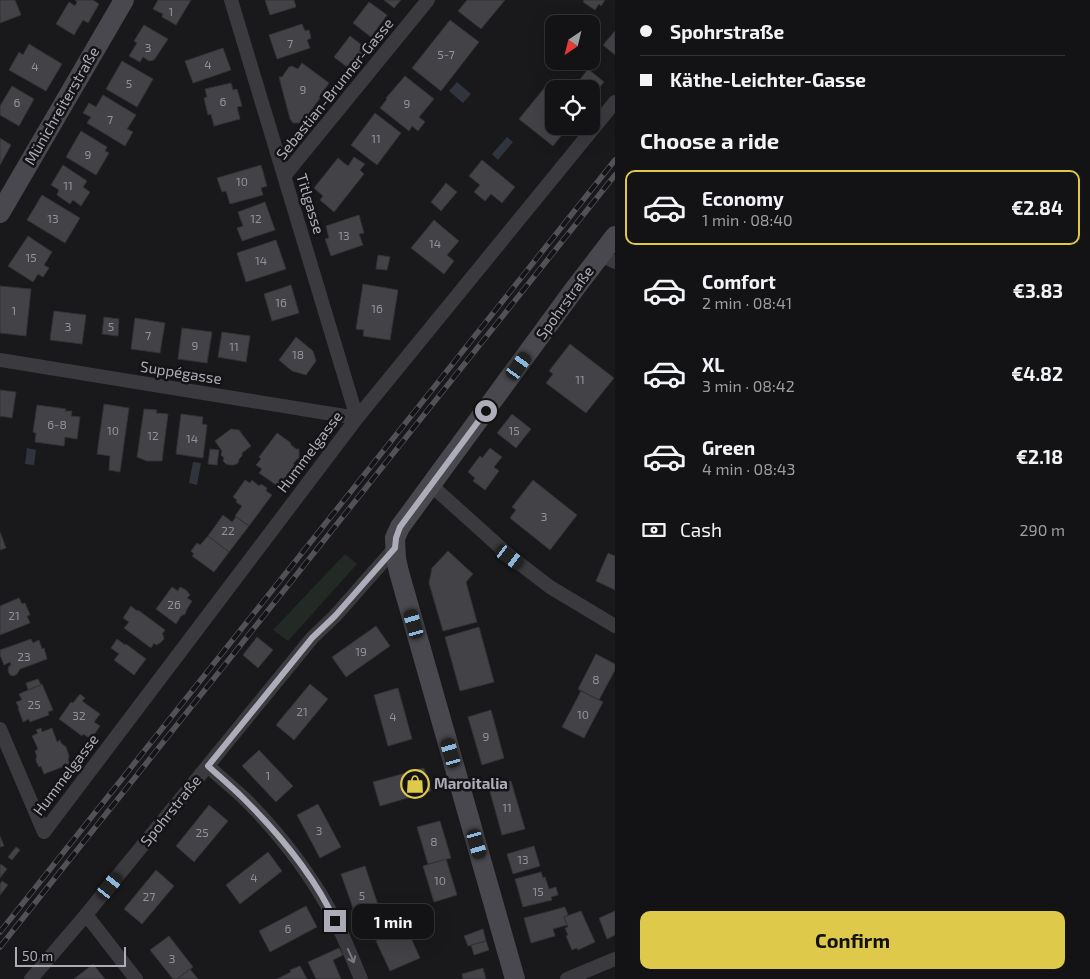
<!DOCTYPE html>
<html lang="en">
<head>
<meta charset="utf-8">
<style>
	body { margin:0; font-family:"Exo 2",sans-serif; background:#1c1b1d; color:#f1f3f6; height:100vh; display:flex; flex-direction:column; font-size:19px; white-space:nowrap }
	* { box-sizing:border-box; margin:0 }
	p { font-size:16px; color:#9d9ea0 }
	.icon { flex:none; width:28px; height:28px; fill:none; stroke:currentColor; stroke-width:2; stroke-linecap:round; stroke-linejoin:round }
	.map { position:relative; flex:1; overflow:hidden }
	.sheet { display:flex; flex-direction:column; background:#131214; width:475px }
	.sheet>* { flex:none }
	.guide { display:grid; align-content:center; height:110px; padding:0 25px; background:#131214 }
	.needle { width:32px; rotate:215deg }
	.buttons { position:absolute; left:545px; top:15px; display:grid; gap:10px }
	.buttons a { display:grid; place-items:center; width:55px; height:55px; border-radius:10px; background:#131214; box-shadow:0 5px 20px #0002,0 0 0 1px #323234; font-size:25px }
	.scale { position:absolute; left:15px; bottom:12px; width:111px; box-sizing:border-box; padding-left:5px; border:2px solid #acadb8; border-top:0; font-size:14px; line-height:18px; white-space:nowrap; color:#acadb8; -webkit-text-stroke:4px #141315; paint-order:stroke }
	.end { position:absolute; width:22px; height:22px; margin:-11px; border:6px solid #acadb8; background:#111; box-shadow:0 0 0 2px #111 }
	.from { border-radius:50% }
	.bubble { position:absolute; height:35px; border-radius:10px; background:#131214; box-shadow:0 5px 20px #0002,0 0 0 1px #323234; font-size:16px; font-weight:700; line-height:35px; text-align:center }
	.car { position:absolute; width:15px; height:30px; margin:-15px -8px; border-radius:6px; box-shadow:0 0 4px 1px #0007; background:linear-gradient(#222 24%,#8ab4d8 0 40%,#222 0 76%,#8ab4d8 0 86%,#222 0) }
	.guide b { display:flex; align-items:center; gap:18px; height:48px; font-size:19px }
	.guide b+b { border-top:1px solid #323234 }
	.guide i { width:12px; height:12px; background:#f1f3f6 }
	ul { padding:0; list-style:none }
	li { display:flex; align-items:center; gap:15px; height:75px; margin:0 10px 8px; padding:0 15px; border:2px solid transparent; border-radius:10px }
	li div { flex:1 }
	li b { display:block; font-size:19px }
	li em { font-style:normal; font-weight:700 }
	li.selected { border-color:#dfc94b }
	li>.icon { width:45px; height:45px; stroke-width:1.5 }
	h2 { padding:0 25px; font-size:22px; line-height:60px }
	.pay { display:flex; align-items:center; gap:12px; height:55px; padding:0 25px; font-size:19px }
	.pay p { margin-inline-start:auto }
	.button { display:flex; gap:10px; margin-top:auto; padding:10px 25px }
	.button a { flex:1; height:58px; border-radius:10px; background:#dfc94b; color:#111; font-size:20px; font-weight:700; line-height:58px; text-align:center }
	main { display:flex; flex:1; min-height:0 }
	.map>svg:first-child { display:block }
	.green { fill:#232a25 }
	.water { fill:#30343d }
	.building { fill:#434247; stroke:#333336 }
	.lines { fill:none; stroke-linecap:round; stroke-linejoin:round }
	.street { stroke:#3a3a3f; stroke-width:14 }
	.secondary { stroke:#48484e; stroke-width:20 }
	.rail-casing { stroke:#515157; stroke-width:5.5 }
	.rail { stroke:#141315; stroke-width:4; stroke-dasharray:11; stroke-linecap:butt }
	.oneway { stroke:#797982 }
	.route { stroke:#acadb8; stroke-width:6 }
	.labels { text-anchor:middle; stroke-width:5; stroke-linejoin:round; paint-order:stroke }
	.number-label { font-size:12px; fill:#92929c }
	.street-label { font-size:15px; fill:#acadb8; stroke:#141315 }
	.poi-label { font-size:15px; font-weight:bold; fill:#acadb8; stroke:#141315; text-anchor:start }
</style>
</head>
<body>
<main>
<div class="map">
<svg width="615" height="979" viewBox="0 0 615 979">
	<rect width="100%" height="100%" fill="#19181a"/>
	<path class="green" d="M345 554 357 564 288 641 273 630Z"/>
	<path class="water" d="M457 82 471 94 463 103 449 91Z
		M507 137 513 142 498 160 492 154Z
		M27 448 36 450 34 465 25 464Z
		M193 462 201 463 197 485 189 483Z"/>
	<path class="building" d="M0 0H15L21 15 0 23Z
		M75 0H93L99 4 88 23 83 20 74 35 56 24 69 2 75 6 77 2Z
		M158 0H191L176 25 162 17 163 14 153 9Z
		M265 0H294L296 7 270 15Z
		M384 0H401L394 8Z
		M467 0H505L481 29 458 11Z
		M584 0H605L601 6 599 4 595 10 583 2Z
		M369 2 387 15 371 37 353 23Z
		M450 20 479 42 441 91 412 68Z
		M302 24 305 31 309 30 311 38 307 40 310 48 277 59 269 35Z
		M144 25 168 39 154 60 149 61 143 57 140 62 129 56 137 43 134 41Z
		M615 31V55L603 45Z
		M350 36 363 46 359 51 363 54 356 64 351 61 347 67 334 57Z
		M29 44 62 64 46 91 9 70 19 52 23 55Z
		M223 48 231 70 193 83 185 61Z
		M122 61 153 79 137 107 106 89Z
		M302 63 329 83 319 97 320 98 307 116 299 123H293L290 119 279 77H282L289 67 292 66 298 69Z
		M588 69 604 82 591 98V89H578L575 86Z
		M405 76 434 99 419 117 425 122 418 131 412 126 409 131 380 108 387 99 386 98Z
		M231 83 233 90 237 89 242 106 237 107 240 119 214 126 211 114 208 115 204 98 207 97 205 89Z
		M12 86 34 99 19 126 0 115V106Z
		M546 86 554 93V126H569L553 146 519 119Z
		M103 95 136 115 127 129 133 132 125 146 87 123 91 117 83 113 89 103 96 107Z
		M375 113 401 133 377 165 351 145Z
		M81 131 107 147 105 151 109 153 96 175 66 157Z
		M0 138 11 145 0 165Z
		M354 157 365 164 360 170 364 174 334 212 320 200 323 196 314 188 338 158 348 166Z
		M482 160 515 187 502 203 491 194 485 201 474 192 480 185 469 176Z
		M63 165 87 181 83 187 90 192 81 206 73 200 70 204 57 195 59 190 51 185Z
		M261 165 267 186 261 188 263 195 230 204 226 191 222 192 217 178Z
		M446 183 457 192 441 211 431 202Z
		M42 195 80 218 65 243 27 220Z
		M265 202 275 230 242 241 237 228 243 226 238 212Z
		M359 215 364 233 359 234 363 245 331 256 325 239 329 238 326 226Z
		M434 220 459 241 447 255 454 261 444 274 411 248Z
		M28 236 52 252 44 265 49 268 43 277 38 274 33 282 8 266Z
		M276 240 286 269 246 282 237 253Z
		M378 255 390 257 387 270 376 269Z
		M363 284 398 290 390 340 363 336 364 330 356 329Z
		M291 285 299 313 272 321 264 294Z
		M0 286 31 289 26 336 0 333Z
		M54 311 86 315 82 344 50 340Z
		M104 317 119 319 118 336 102 334Z
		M135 318 165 323 160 353 131 349Z
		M182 328 212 332 207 363 178 359Z
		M222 332 250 336 246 362 218 357Z
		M296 337 313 351 316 361 306 375 292 371 279 360Z
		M570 344 614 378 586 413 546 383 553 374 549 371Z
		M0 390 16 392 12 418 0 416Z
		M104 404 129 408 120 472 109 470 110 456 97 454Z
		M37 405 66 409 65 411H72L71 416 80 417 77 439 65 437 64 446 35 442 36 433 33 432Z
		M144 409 157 410 156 413 168 414 162 461H147L137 457Z
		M181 414 203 417 202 424 207 425 203 458 176 454Z
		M512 414 531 429 516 448 497 433Z
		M231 429 239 430 251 446 242 453V456L239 459 238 463 234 465H230L226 464 223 461 224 458 221 455 222 451 215 441Z
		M277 433 291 443 290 444 296 449H299V459H297L293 464 295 465 279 487 259 473 262 469 256 465 261 459 259 457Z
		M490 448 502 457 494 467 499 471 485 490 473 481 475 478 468 472 480 456 482 458Z
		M210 449 219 450 217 465 208 464Z
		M245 480 250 483 252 480 259 486 261 484 267 488 266 491 272 495 249 526 235 516 242 506 236 502 237 500 233 497Z
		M533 480 577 515 550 550 510 518 516 510 512 507Z
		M223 515 232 522 236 517 249 526 229 552 208 536Z
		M0 532 6 548 0 550Z
		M208 536 229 552 214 572 192 556 194 554 191 551 197 543 200 545Z
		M448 551 473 574 466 582 477 622 443 631 429 583 432 568Z
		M608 553 615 556V590L596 581Z
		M172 587 178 591 180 587 186 590 190 595 187 598 192 601 187 609 185 614 181 616 176 624 156 609Z
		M19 598 22 604 25 603 30 615 27 616 30 623 0 635V606Z
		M131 606 137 611 138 610 165 630 162 634 163 635 164 639 160 643 156 645 154 643 151 648 124 628 129 622 123 618Z
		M376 626 390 646 346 677 332 657Z
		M479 627 494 682 460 691 445 637Z
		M257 637 273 650 258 668 243 655Z
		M31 639 33 643 39 640 42 649 44 648 47 659 20 669 17 674 14 676 10 675 8 671 9 666 11 665 10 662 4 665 0 655V650Z
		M117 639 125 645 126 644 146 659 134 675 114 660 119 654 111 648Z
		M596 654 615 664V670L599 700 578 689Z
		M38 679 41 685 28 690 26 683Z
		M42 684 53 710 48 712 49 715 30 722 29 719 23 722 18 708H19L16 702 22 700 19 694Z
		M310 684 328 699 294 740 276 725Z
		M398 688 412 739 388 746 374 695Z
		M581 691 603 702 584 738 562 727Z
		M80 694 85 698 82 701 100 714 94 722 100 726 91 739 83 734 82 736 59 719 71 702 73 703Z
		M491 710 504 758 482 765 468 717Z
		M41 728 42 732 52 728 57 742 60 740 61 743 66 747 69 756 68 760 70 764 44 774 41 766 39 767 36 761V758L37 757 35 751 38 749 32 736 38 733 36 730Z
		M259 750 293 786 276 802 242 766Z
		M424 768 431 791 380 806 373 782Z
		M511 781 525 829 502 835 489 788Z
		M318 804 341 847 320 858 297 815Z
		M209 805 228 821 194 862 176 846Z
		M440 821 451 858 428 864 417 827Z
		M0 836 4 846 0 847Z
		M534 846 540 866 513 874 507 854Z
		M16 847 20 850 12 860 8 857Z
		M268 852 282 871 240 904 226 885Z
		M446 859 457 895 434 902 423 866Z
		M1 864 7 869 0 878V866Z
		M365 866 382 917 359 925 341 874Z
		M156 870 174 886 142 924 124 909Z
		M541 872 543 878 545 877 549 889 556 887 558 895 551 897 552 900 523 907 515 879Z
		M2 881 8 885 0 895V884Z
		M306 906 317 927 270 952 259 931Z
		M565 907 568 915 564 917 567 925 553 929 555 936 531 943 524 918Z
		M581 911 595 942 578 950 577 948 572 950 566 936 568 935 565 928 568 927 564 917Z
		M615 911V935L607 939 599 918Z
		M401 923 403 928 406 927 420 958 390 971 376 941 386 936 375 940 373 932Z
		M483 929 486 941 468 946 464 936Z
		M169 936 193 967 177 979H173L150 950Z
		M486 941 489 950 474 955 471 945Z
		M339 948 343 955 333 960 341 979H316L308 962Z
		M93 964 105 979H74Z
		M300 966 307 979H277L291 972 290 970Z
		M483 968 486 979H463L462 974Z
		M190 969 198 979H177Z"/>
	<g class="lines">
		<path class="street" d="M285 175 428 0
			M600 255 615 262
			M0 360 357 418 231 0
			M432 486 511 557 550 587 615 626
			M0 729 44 832
			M208 766C220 777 233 788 245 799 280 834 310 873 333 916 344 936 352 958 361 979
			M44 832 357 418 615 102
			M85 916 91 921 136 979
			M31 979 85 916 312 638 335 616 395 548
			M567 979 615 959"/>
		<path class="secondary" d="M0 213 124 0
			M515 979C477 843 437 708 399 572L396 559 395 538 400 527 573 291 615 236"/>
		<defs>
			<path id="rail" d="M0 932 615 160
				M0 947 615 175"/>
		</defs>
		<use href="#rail" class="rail-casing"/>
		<use href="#rail" class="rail"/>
	</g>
	<defs><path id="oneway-shaft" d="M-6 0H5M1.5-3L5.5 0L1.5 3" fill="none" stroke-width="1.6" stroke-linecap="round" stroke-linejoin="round" transform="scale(1.25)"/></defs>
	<use class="oneway" href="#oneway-shaft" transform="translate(351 956) rotate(66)"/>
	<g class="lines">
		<path class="route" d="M335 921C314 875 280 835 245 800 233 788 220 777 208 766L312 638 335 616 395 548 396 538 400 527 486 411"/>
	</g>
	<defs>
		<symbol id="shop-ring" viewBox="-11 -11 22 22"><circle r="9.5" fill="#141315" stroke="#dfc94b" stroke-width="1.5"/><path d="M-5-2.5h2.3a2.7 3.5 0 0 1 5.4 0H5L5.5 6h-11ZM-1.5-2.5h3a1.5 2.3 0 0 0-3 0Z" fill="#dfc94b"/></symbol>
	</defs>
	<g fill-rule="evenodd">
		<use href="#shop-ring" x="399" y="768" width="32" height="32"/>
	</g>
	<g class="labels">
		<g class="number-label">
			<text x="171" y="16">1</text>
			<text x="290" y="48">7</text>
			<text x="148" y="52">3</text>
			<text x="446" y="59">5-7</text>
			<text x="208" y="69">4</text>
			<text x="35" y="71">4</text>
			<text x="129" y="88">5</text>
			<text x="303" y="94">9</text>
			<text x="223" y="106">6</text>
			<text x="17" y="107">6</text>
			<text x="407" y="108">9</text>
			<text x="110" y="124">7</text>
			<text x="376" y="143">11</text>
			<text x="88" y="159">9</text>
			<text x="242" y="186">10</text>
			<text x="68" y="190">11</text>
			<text x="53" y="223">13</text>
			<text x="256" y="223">12</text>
			<text x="344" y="240">13</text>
			<text x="435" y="248">14</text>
			<text x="31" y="262">15</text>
			<text x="261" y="265">14</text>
			<text x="281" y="307">16</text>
			<text x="377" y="313">16</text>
			<text x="14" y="315">1</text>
			<text x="68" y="331">3</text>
			<text x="111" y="331">5</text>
			<text x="148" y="340">7</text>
			<text x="195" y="350">9</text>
			<text x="234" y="351">11</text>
			<text x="298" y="359">18</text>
			<text x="580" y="384">11</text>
			<text x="57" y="429">6-8</text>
			<text x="113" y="435">10</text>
			<text x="514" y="435">15</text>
			<text x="153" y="440">12</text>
			<text x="192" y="443">14</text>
			<text x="544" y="521">3</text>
			<text x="228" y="535">22</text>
			<text x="174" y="609">26</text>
			<text x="14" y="620">21</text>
			<text x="361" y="656">19</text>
			<text x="24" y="661">23</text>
			<text x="596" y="684">8</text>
			<text x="34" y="709">25</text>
			<text x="302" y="716">21</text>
			<text x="583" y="719">10</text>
			<text x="79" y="720">32</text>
			<text x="393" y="721">4</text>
			<text x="486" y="741">9</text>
			<text x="268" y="780">1</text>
			<text x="507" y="812">11</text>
			<text x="319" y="835">3</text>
			<text x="202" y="837">25</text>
			<text x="434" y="846">8</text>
			<text x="523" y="864">13</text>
			<text x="254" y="882">4</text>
			<text x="440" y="885">10</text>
			<text x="538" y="896">15</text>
			<text x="362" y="900">5</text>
			<text x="149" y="901">27</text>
			<text x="288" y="933">6</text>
			<text x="172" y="963">3</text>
		</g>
		<g class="street-label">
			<text transform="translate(335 89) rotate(-51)" y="5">Sebastian-Brunner-Gasse</text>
			<text transform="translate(62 106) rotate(-60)" y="5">Münichreiterstraße</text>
			<text transform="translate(310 204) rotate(73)" y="5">Titlgasse</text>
			<text transform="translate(565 303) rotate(-54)" y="5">Spohrstraße</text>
			<text transform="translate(181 373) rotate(9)" y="5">Suppégasse</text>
			<text transform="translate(310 452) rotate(-53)" y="5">Hummelgasse</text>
			<text transform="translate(66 775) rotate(-53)" y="5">Hummelgasse</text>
			<text transform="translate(171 811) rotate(-51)" y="5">Spohrstraße</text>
		</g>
		<g class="poi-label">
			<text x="434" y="789">Maroitalia</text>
		</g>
	</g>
</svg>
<div class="buttons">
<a><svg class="needle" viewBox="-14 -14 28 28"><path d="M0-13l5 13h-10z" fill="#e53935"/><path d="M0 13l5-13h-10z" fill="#9d9ea0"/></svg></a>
<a><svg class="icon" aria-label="locate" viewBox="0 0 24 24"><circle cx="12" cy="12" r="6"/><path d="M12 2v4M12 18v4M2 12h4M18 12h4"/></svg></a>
</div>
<div class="scale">50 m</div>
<i class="end from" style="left:486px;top:411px"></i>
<i class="end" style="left:335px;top:921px"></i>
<div class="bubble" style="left:352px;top:904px;width:82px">1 min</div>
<i class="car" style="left:519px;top:366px;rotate:36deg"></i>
<i class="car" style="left:510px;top:557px;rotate:126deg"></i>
<i class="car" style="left:414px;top:624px;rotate:344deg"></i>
<i class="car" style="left:451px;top:753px;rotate:344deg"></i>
<i class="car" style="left:477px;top:844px;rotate:164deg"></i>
<i class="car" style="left:110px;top:886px;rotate:39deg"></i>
</div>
<section class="sheet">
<div class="guide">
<b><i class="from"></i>Spohrstraße</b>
<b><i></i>Käthe-Leichter-Gasse</b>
</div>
<h2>Choose a ride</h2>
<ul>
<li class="selected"><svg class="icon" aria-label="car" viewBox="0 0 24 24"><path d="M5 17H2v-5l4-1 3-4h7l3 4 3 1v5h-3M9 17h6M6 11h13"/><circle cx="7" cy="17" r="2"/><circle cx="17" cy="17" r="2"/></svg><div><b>Economy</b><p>1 min · 08:40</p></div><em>€2.84</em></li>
<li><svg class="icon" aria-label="car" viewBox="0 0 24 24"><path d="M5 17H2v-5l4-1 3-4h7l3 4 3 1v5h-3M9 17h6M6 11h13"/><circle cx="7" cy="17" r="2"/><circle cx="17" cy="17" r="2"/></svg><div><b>Comfort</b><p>2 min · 08:41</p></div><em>€3.83</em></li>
<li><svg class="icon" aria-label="car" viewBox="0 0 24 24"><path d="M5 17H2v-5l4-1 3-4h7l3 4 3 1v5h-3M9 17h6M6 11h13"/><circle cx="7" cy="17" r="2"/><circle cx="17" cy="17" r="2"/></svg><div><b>XL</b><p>3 min · 08:42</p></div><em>€4.82</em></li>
<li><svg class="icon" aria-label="car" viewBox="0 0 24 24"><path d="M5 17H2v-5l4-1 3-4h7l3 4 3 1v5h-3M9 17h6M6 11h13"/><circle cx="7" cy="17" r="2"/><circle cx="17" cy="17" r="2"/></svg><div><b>Green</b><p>4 min · 08:43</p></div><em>€2.18</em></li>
</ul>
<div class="pay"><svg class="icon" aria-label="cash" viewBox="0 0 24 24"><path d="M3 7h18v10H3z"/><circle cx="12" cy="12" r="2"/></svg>Cash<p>290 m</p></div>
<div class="button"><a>Confirm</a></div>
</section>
</main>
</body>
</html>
